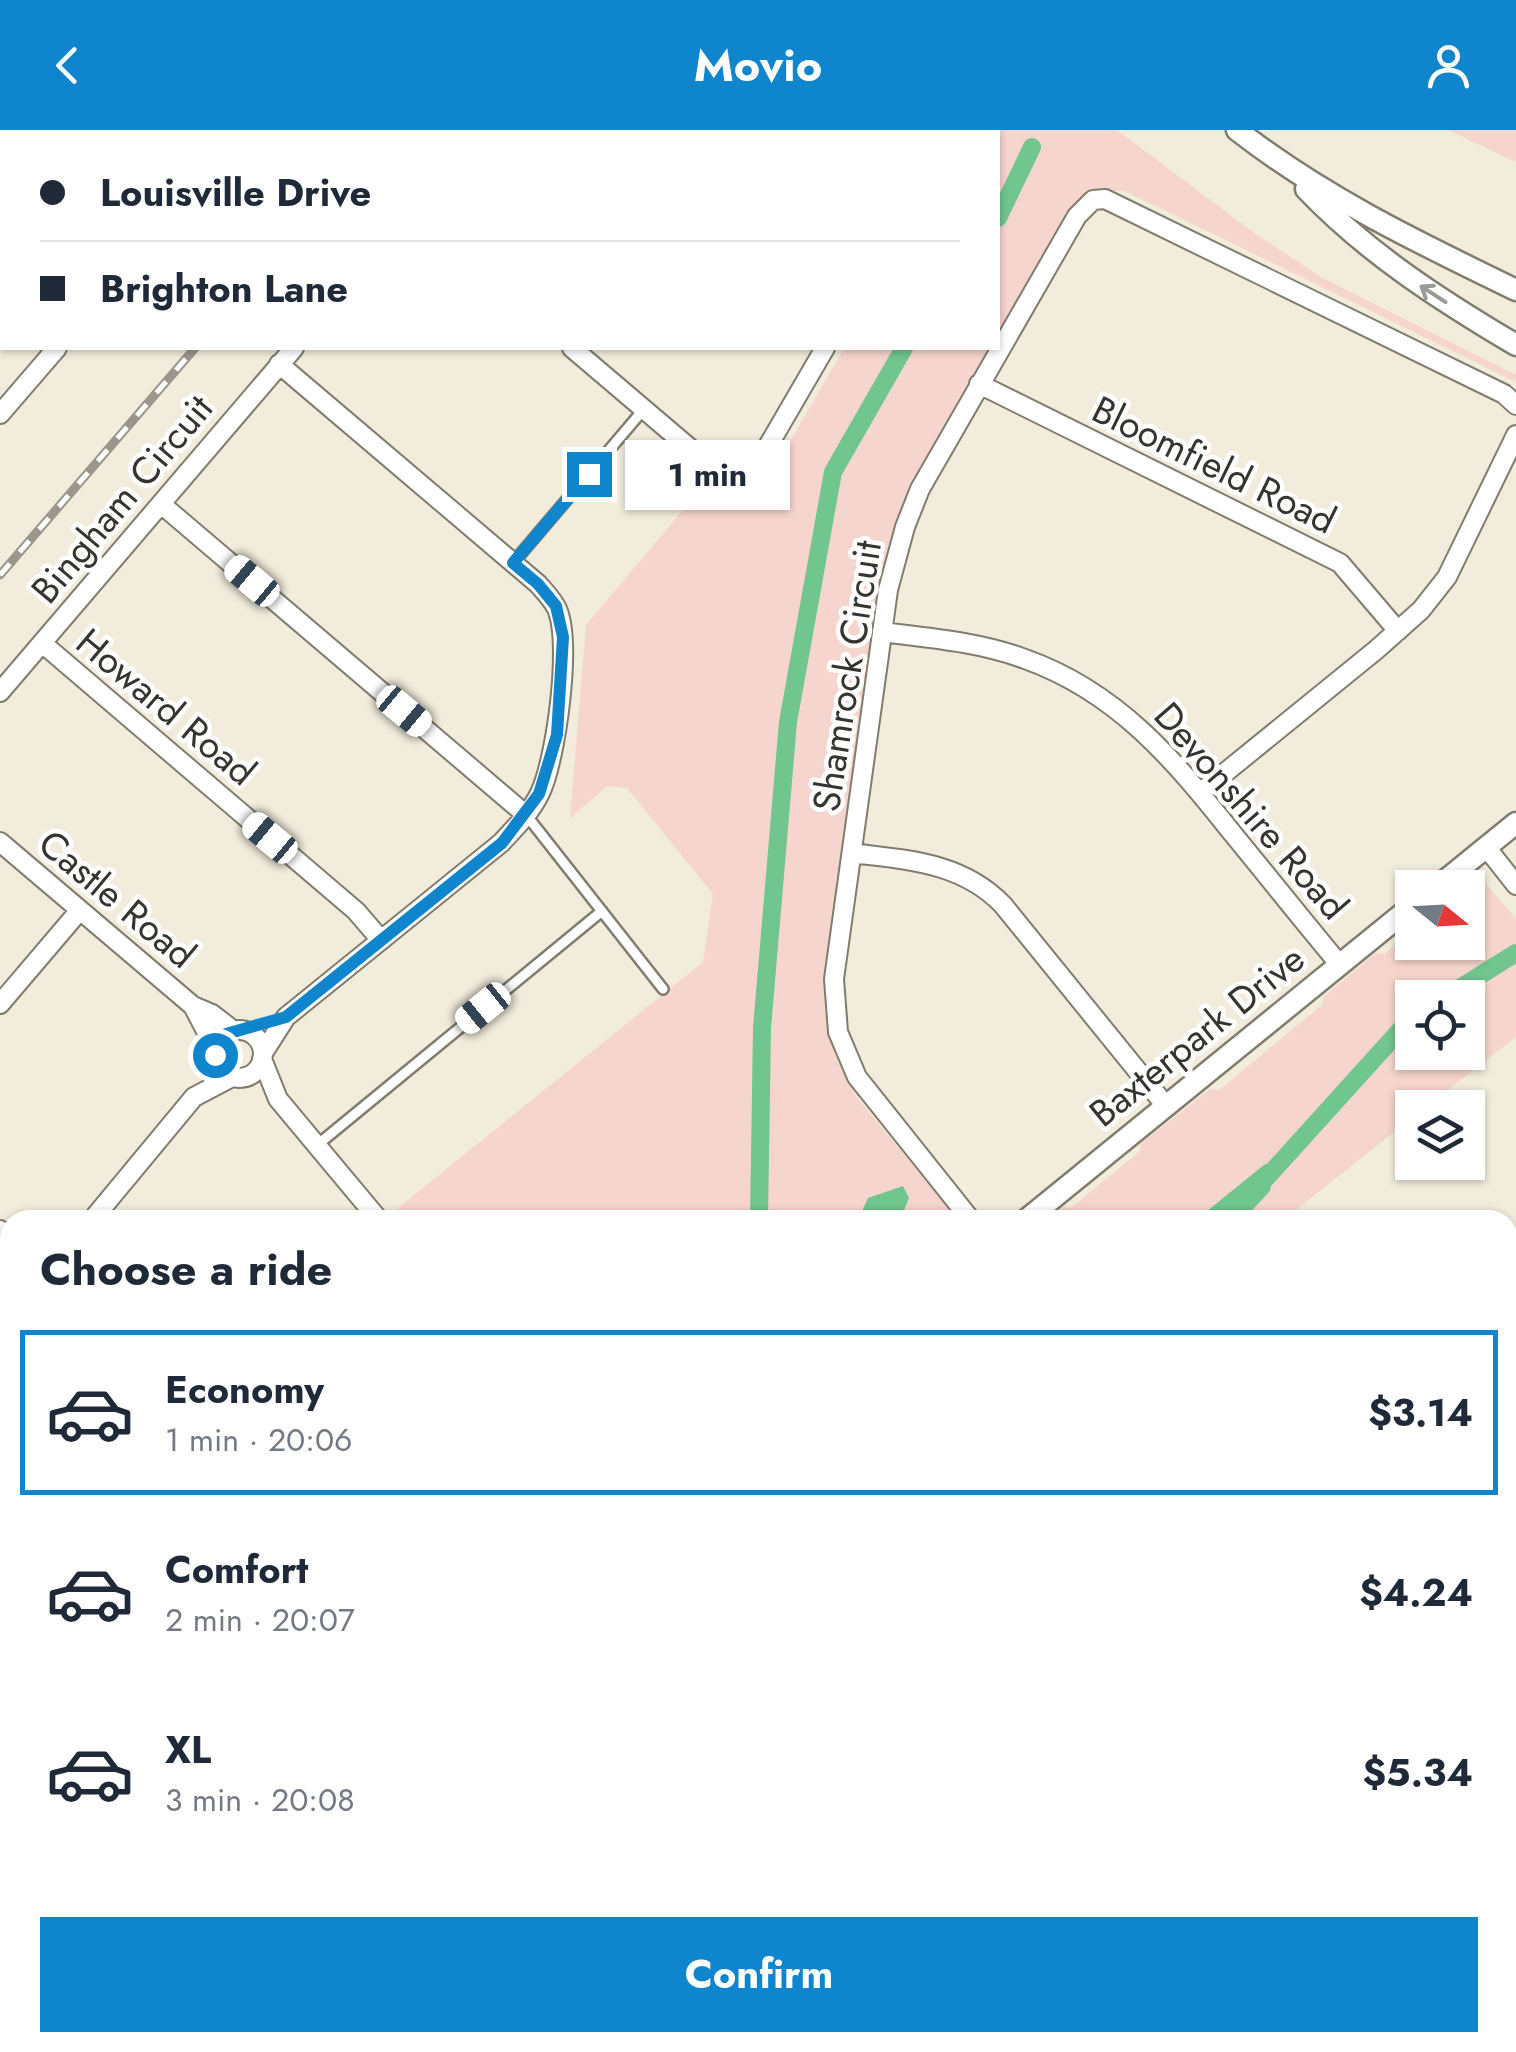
<!DOCTYPE html>
<html lang="en">
<head>
<meta charset="utf-8">
<style>
	body { margin:0; font-family:Jost,sans-serif; background:#f2f2f3; color:#1f2937; height:100vh; display:flex; flex-direction:column; font-size:38px; white-space:nowrap }
	* { box-sizing:border-box; margin:0 }
	p { font-size:32px; color:#747a83 }
	.icon { flex:none; width:55px; height:55px; fill:none; stroke:currentColor; stroke-width:2; stroke-linecap:round; stroke-linejoin:round }
	.map { position:relative; flex:1; overflow:hidden }
	.panel { position:absolute; left:0px; top:1080px; width:1518px; height:842px; display:flex; flex-direction:column; background:#fff; border-radius:30px 30px 0 0; box-shadow:0 2px 8px #0004 }
	.panel>* { flex:none }
	.banner { position:absolute; left:0px; top:0px; width:1000px; height:220px; box-shadow:0 2px 8px #0004; display:grid; align-content:center; height:220px; padding:0 40px; background:#fff }
	.needle { width:65px; rotate:108deg }
	.controls { position:absolute; left:1395px; top:740px; display:grid; gap:20px }
	.controls a { display:grid; place-items:center; width:90px; height:90px; border-radius:0px; background:#fff; box-shadow:0 2px 8px #0004; font-size:50px }
	.end { position:absolute; width:45px; height:45px; margin:-22px; border:12px solid #0e85cd; background:#fff; box-shadow:0 0 0 5px #fff }
	.from { border-radius:50% }
	.bubble { position:absolute; height:70px; border-radius:0px; background:#fff; box-shadow:0 2px 8px #0004; font-size:32px; font-weight:700; line-height:70px; text-align:center }
	.car { position:absolute; width:30px; height:60px; margin:-30px -15px; border-radius:12px; box-shadow:0 0 8px 2px #0007; background:linear-gradient(#fff 24%,#345 0 40%,#fff 0 76%,#345 0 86%,#fff 0) }
	.banner b { display:flex; align-items:center; gap:35px; height:95px; font-size:38px }
	.banner b+b { border-top:2px solid #e0e1e3 }
	.banner i { width:25px; height:25px; background:#1f2937 }
	ul { padding:0; list-style:none }
	li { display:flex; align-items:center; gap:30px; height:165px; margin:0 20px 15px; padding:0 20px; border:5px solid transparent; border-radius:0px }
	li div { flex:1 }
	li b { display:block; font-size:38px }
	li em { font-style:normal; font-weight:700 }
	li.current { border-color:#0e85cd }
	li>.icon { width:90px; height:90px; stroke-width:1.5 }
	h2 { padding:0 40px; font-size:45px; line-height:120px }
	.primary-button { display:flex; gap:20px; margin-top:auto; padding:20px 40px }
	.primary-button a { flex:1; height:115px; border-radius:0px; background:#0e85cd; color:#fff; font-size:40px; font-weight:700; line-height:115px; text-align:center }
	header { display:flex; justify-content:space-between; align-items:center; height:130px; padding:0 40px; background:#0e85cd; color:#fff; font-size:45px; font-weight:700 }
	.map>svg:first-child { display:block }
	.green { fill:#f6d5ce; fill-rule:evenodd }
	.water { fill:#71c58e }
	.lines { fill:none; stroke-linecap:round; stroke-linejoin:round }
	.canal { stroke:#71c58e; stroke-width:18 }
	.service-casing { stroke:#817d6e; stroke-width:14 }
	.minor-casing { stroke:#817d6e; stroke-width:22 }
	.tertiary-casing { stroke:#817d6e; stroke-width:25 }
	.service { stroke:#fff; stroke-width:9 }
	.minor { stroke:#fff; stroke-width:18 }
	.tertiary { stroke:#fff; stroke-width:20 }
	.rail-casing { stroke:#9a968b; stroke-width:9 }
	.rail { stroke:#fff; stroke-width:5; stroke-dasharray:15; stroke-linecap:butt }
	.oneway { stroke:#9a9a96 }
	.route { stroke:#0e85cd; stroke-width:12 }
	.labels { text-anchor:middle; stroke-width:9; stroke-linejoin:round; paint-order:stroke }
	.street-label { font-size:38px; fill:#36342e; stroke:#fff }
</style>
</head>
<body>
<header><svg class="icon" aria-label="back" viewBox="0 0 24 24"><path d="M15 5l-7 7 7 7"/></svg>Movio<svg class="icon" aria-label="person" viewBox="0 0 24 24"><circle cx="12" cy="8" r="4"/><path d="M4 21q1-7 8-7t8 7"/></svg></header>
<div class="map">
<svg width="1516" height="1922" viewBox="0 0 1516 1922">
	<rect width="100%" height="100%" fill="#f1ecdc"/>
	<path class="green" d="M957 0H1117L1254 103 1321 147 1516 245V252L1125 61H1106L998 211V2Z
		M1448 0H1516V32Z
		M844 218H994L896 398 881 446 830 903 855 965 958 1090H414L398 1078 703 832 713 764 627 658 607 656 570 688 586 495 711 347C735 361 744 365 768 350Z
		M1477 743 1516 789V907L1426 977 1412 978V988L1283 1090H1046L1062 1077 1071 1078 1140 1021V1014L1210 959 1219 960 1323 874V867L1376 823 1384 824 1412 802V812H1468V758L1461 757ZM1412 868H1468V922H1412Z
		M1516 1493V1652L1508 1659V1500Z
		M1000 1912 1197 1913 1185 1922H988Z"/>
	<path class="water" d="M1265 1034 1274 1039 1270 1061 1243 1090H1196Z
		M903 1056 909 1068 900 1090H858L868 1068Z"/>
	<g class="lines">
		<path class="canal" d="M998 88 1032 17
			M1444 868 1516 823
			M1260 1055 1412 887
			M759 1090 762 898 788 592 833 342 904 218"/>
		<defs>
			<path id="service" d="M101 2 103 0
				M0 122 2 119
				M513 433 644 279
				M527 686 663 859
				M316 1016 602 781
				M854 1912 875 1918 906 1912"/>
			<path id="minor" d="M175 0 178 2
				M943 0V2
				M240 2 242 0
				M477 2 479 0
				M717 2 718 0
				M0 93 2 94
				M572 218 719 343 740 350 757 335 825 218
				M979 254 1340 433 1398 501
				M0 284 57 218
				M161 374 525 684
				M882 502C930 508 980 512 1025 529 1118 562 1174 630 1233 704 1269 748 1304 792 1340 835
				M42 513 356 781 381 810
				M0 562 294 218
				M1200 663 1376 520 1421 480 1447 447 1516 305
				M0 712 193 876 212 884 234 901
				M1486 717 1516 755
				M852 723C907 730 962 732 1003 775L1166 976
				M0 874 80 780
				M193 876 216 920
				M215 924a24 24 0 1 1 48 0a24 24 0 1 1-48 0Z
				M263 923 286 887 501 713C515 698 531 682 540 663 556 630 572 513 557 479 553 470 545 462 538 454L279 234
				M262 929 278 969 379 1090
				M92 1090 194 967 232 947
				M971 1090 857 947 838 902 834 849 888 460 905 397 920 359 1077 86 1093 70 1105 69 1504 264 1516 275
				M0 1100 10 1108
				M0 1201 10 1189
				M0 1366 10 1374
				M1508 1691 1516 1684
				M1283 1912 1290 1922
				M80 1922 87 1912
				M315 1922 322 1912"/>
			<path id="tertiary" d="M1237 0C1323 67 1419 113 1516 160
				M1306 59C1367 123 1440 170 1516 215
				M1436 758 1516 693
				M1026 1090 1412 776
				M0 1668 10 1675
				M340 1912 353 1922"/>
		</defs>
		<use href="#service" class="service-casing"/>
		<use href="#minor" class="minor-casing"/>
		<use href="#tertiary" class="tertiary-casing"/>
		<use href="#service" class="service"/>
		<use href="#minor" class="minor"/>
		<use href="#tertiary" class="tertiary"/>
		<defs>
			<path id="rail" d="M379 2 381 0
				M0 445 195 218"/>
		</defs>
		<use href="#rail" class="rail-casing"/>
		<use href="#rail" class="rail"/>
	</g>
	<defs><path id="oneway-shaft" d="M-6 0H5M1.5-3L5.5 0L1.5 3" fill="none" stroke-width="1.6" stroke-linecap="round" stroke-linejoin="round" transform="scale(2.5)"/></defs>
	<use class="oneway" href="#oneway-shaft" transform="translate(1433 164) rotate(-147)"/>
	<g class="lines">
		<path class="route" d="M215 925 220 910 226 904 286 887 502 713 539 664 557 605 563 507 556 476 538 454 513 433 589 344"/>
	</g>
	<g class="labels">
		<g class="street-label">
			<text transform="translate(1214 335) rotate(26)" y="13">Bloomfield Road</text>
			<text transform="translate(122 369) rotate(-50)" y="13">Bingham Circuit</text>
			<text transform="translate(847 546) rotate(-81)" y="13">Shamrock Circuit</text>
			<text transform="translate(166 577) rotate(40)" y="13">Howard Road</text>
			<text transform="translate(1251 681) rotate(49)" y="13">Devonshire Road</text>
			<text transform="translate(117 769) rotate(40)" y="13">Castle Road</text>
			<text transform="translate(1197 906) rotate(-39)" y="13">Baxterpark Drive</text>
		</g>
	</g>
</svg>
<div class="controls">
<a><svg class="needle" viewBox="-14 -14 28 28"><path d="M0-13l5 13h-10z" fill="#e53935"/><path d="M0 13l5-13h-10z" fill="#747a83"/></svg></a>
<a><svg class="icon" aria-label="locate" viewBox="0 0 24 24"><circle cx="12" cy="12" r="6"/><path d="M12 2v4M12 18v4M2 12h4M18 12h4"/></svg></a>
<a><svg class="icon" aria-label="layers" viewBox="0 0 24 24"><path d="M12 4l9 5-9 5-9-5zM3 14l9 5 9-5"/></svg></a>
</div>
<i class="end from" style="left:215px;top:925px"></i>
<i class="end" style="left:589px;top:344px"></i>
<div class="bubble" style="left:625px;top:310px;width:165px">1 min</div>
<i class="car" style="left:252px;top:451px;rotate:310deg"></i>
<i class="car" style="left:404px;top:581px;rotate:130deg"></i>
<i class="car" style="left:270px;top:708px;rotate:310deg"></i>
<i class="car" style="left:483px;top:878px;rotate:231deg"></i>
<div class="banner">
<b><i class="from"></i>Louisville Drive</b>
<b><i></i>Brighton Lane</b>
</div>
<section class="panel">
<h2>Choose a ride</h2>
<ul>
<li class="current"><svg class="icon" aria-label="car" viewBox="0 0 24 24"><path d="M5 17H2v-5l4-1 3-4h7l3 4 3 1v5h-3M9 17h6M6 11h13"/><circle cx="7" cy="17" r="2"/><circle cx="17" cy="17" r="2"/></svg><div><b>Economy</b><p>1 min · 20:06</p></div><em>$3.14</em></li>
<li><svg class="icon" aria-label="car" viewBox="0 0 24 24"><path d="M5 17H2v-5l4-1 3-4h7l3 4 3 1v5h-3M9 17h6M6 11h13"/><circle cx="7" cy="17" r="2"/><circle cx="17" cy="17" r="2"/></svg><div><b>Comfort</b><p>2 min · 20:07</p></div><em>$4.24</em></li>
<li><svg class="icon" aria-label="car" viewBox="0 0 24 24"><path d="M5 17H2v-5l4-1 3-4h7l3 4 3 1v5h-3M9 17h6M6 11h13"/><circle cx="7" cy="17" r="2"/><circle cx="17" cy="17" r="2"/></svg><div><b>XL</b><p>3 min · 20:08</p></div><em>$5.34</em></li>
</ul>
<div class="primary-button"><a>Confirm</a></div>
</section>
</div>
</body>
</html>
